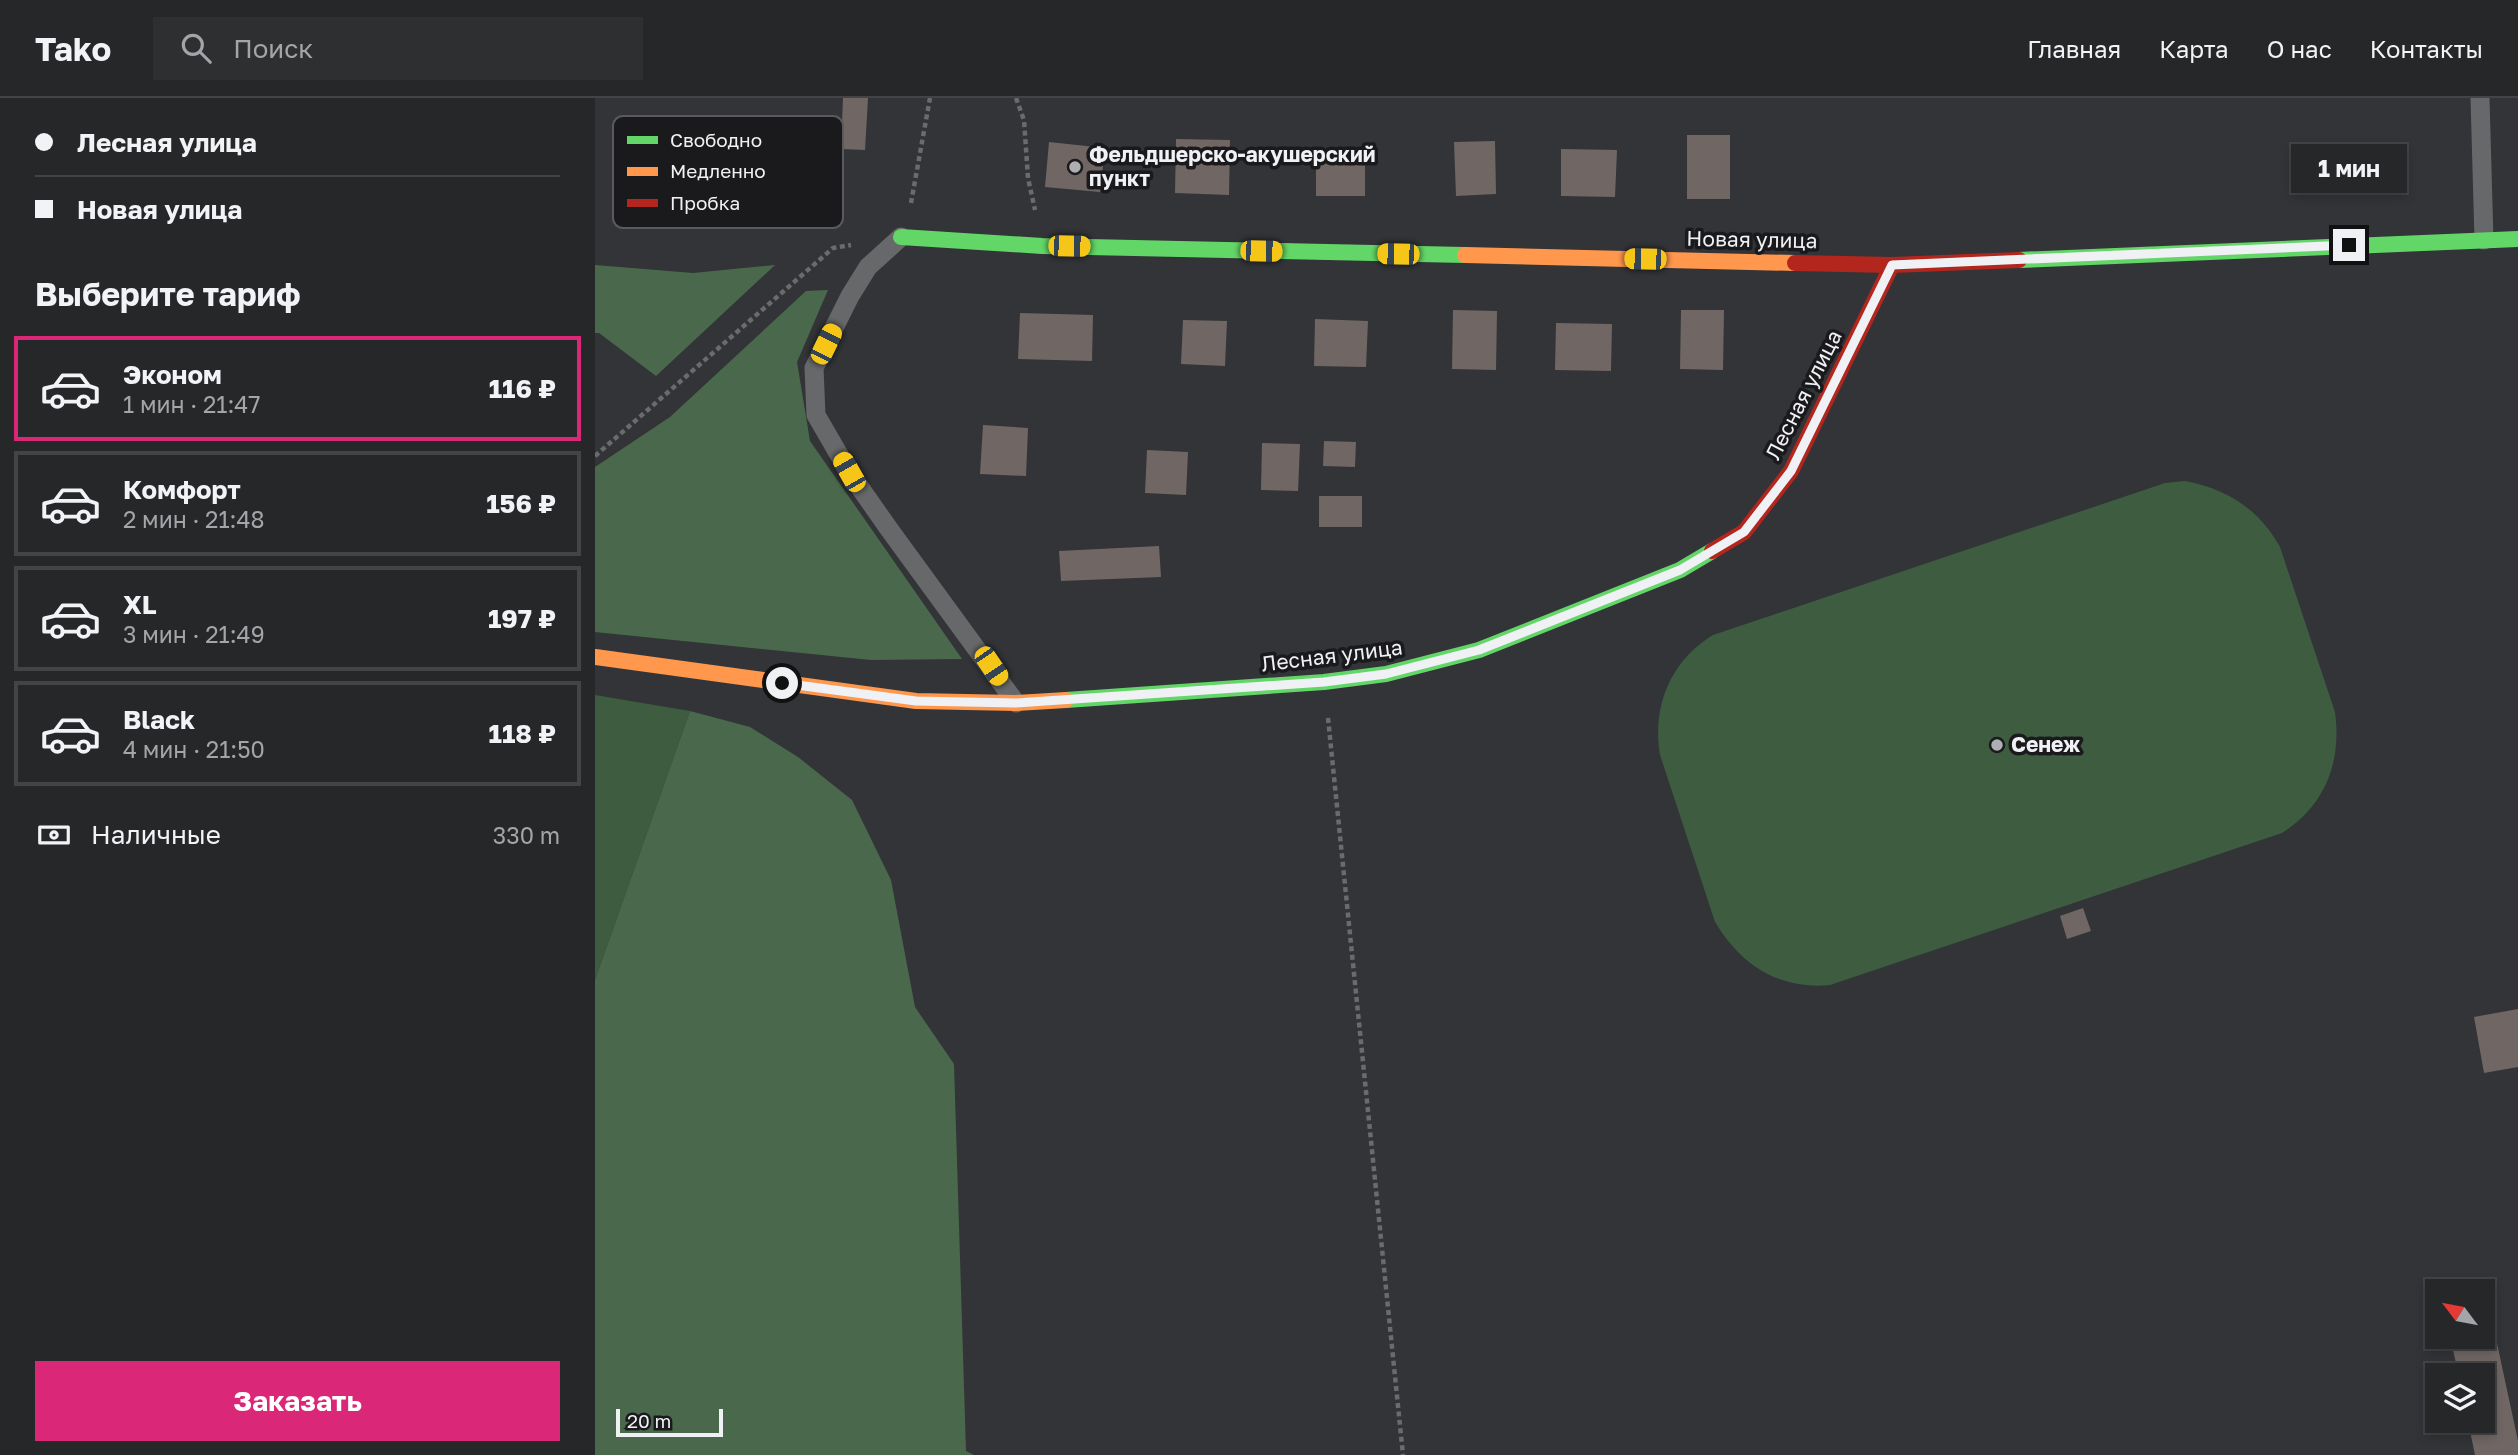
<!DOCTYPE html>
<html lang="ru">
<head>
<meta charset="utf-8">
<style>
	body { margin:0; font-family:"Golos Text",sans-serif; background:#2e2f31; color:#f1f3f6; height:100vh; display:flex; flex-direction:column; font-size:26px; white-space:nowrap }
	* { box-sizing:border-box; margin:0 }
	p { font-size:23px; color:#a4a5a8 }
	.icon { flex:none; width:38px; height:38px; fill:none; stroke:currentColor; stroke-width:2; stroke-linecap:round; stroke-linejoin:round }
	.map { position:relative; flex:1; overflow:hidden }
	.side { display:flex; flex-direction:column; background:#262729; width:595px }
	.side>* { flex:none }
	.guide { display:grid; align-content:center; height:154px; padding:0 35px; background:#262729 }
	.needle { width:46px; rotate:302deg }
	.fabs { position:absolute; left:1830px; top:1181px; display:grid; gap:14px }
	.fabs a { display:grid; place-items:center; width:70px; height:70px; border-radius:0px; background:#262729; box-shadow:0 4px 10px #0003,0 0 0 2px #424446; font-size:35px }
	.scale { position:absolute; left:21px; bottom:18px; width:107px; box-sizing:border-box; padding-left:7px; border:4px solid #f0f1f4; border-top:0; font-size:19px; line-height:24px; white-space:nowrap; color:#f0f1f4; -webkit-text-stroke:5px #1a1a1d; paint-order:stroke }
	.end { position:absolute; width:32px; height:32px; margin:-16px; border:9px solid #f0f1f4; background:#111; box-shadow:0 0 0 4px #111 }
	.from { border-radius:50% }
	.bubble { position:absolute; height:49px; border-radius:0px; background:#262729; box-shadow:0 4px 10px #0003,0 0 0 2px #424446; font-size:23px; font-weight:700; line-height:49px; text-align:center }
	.car { position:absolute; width:21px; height:42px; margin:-21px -10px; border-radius:9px; box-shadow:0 0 5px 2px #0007; background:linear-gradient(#f5c518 24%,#345 0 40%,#f5c518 0 76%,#345 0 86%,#f5c518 0) }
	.guide b { display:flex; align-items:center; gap:24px; height:66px; font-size:26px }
	.guide b+b { border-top:2px solid #424446 }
	.guide i { width:18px; height:18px; background:#f1f3f6 }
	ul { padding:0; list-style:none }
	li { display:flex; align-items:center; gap:21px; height:105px; margin:0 14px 10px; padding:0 21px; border:4px solid #424446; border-radius:0px }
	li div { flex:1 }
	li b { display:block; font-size:26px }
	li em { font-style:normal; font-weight:700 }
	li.active { border-color:#db2777 }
	li>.icon { width:63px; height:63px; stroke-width:1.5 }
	h2 { padding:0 35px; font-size:32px; line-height:84px }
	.pay { display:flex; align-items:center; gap:18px; height:77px; padding:0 35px; font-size:26px }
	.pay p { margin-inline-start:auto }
	.action { display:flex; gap:14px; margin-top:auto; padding:14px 35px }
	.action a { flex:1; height:80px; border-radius:0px; background:#db2777; color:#fff; font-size:28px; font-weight:700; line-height:80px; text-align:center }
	header { display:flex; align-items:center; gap:42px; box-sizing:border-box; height:98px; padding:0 35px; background:#262729; border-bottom:2px solid #424446 }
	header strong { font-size:33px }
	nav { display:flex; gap:38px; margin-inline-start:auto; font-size:24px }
	.search { width:490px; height:63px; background:#2e2f31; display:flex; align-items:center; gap:18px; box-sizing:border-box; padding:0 24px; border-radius:0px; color:#a4a5a8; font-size:26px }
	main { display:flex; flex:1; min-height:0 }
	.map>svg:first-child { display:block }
	.green { fill:#3d5c40 }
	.forest { fill:#4a694c }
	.building { fill:#706764 }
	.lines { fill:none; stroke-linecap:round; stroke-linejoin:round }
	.path { stroke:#696b6d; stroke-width:4.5; stroke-dasharray:5 3.5; stroke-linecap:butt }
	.lane { stroke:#67686a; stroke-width:19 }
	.fast { stroke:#63d668; stroke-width:16 }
	.slow { stroke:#ff974d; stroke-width:16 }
	.jam { stroke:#b3261e; stroke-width:16 }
	.route { stroke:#f0f1f4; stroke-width:9 }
	.poi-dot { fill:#aeafb2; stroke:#1a1a1d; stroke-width:2.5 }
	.labels { text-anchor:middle; stroke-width:7; stroke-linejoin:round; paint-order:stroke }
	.poi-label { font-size:21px; font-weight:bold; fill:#f0f1f4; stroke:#1a1a1d; text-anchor:start }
	.street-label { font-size:21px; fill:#f0f1f4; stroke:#1a1a1d }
	.key { fill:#1a1a1d; stroke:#5a5a5e; stroke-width:2 }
	.key-label { font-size:19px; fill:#f0f1f4 }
</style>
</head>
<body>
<header>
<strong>Tako</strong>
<div class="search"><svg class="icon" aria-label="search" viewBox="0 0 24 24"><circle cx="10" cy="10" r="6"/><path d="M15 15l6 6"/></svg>Поиск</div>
<nav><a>Главная</a><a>Карта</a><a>О нас</a><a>Контакты</a></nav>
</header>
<main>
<section class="side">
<div class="guide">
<b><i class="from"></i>Лесная улица</b>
<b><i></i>Новая улица</b>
</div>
<h2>Выберите тариф</h2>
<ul>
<li class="active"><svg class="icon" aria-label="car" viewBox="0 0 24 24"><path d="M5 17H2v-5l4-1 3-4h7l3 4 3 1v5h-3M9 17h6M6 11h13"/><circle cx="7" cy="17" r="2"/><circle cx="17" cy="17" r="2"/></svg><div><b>Эконом</b><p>1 мин · 21:47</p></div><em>116 ₽</em></li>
<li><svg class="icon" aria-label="car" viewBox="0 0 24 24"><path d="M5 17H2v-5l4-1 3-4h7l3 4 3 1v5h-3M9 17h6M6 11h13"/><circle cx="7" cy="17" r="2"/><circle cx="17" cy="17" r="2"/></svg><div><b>Комфорт</b><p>2 мин · 21:48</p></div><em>156 ₽</em></li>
<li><svg class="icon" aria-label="car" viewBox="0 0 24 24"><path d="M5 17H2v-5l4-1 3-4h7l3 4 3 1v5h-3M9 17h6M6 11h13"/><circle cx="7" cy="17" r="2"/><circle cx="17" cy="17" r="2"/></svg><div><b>XL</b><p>3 мин · 21:49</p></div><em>197 ₽</em></li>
<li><svg class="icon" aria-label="car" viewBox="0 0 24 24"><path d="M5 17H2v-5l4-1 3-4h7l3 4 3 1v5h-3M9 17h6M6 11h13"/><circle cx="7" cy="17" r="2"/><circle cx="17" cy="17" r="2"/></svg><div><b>Black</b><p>4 мин · 21:50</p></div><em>118 ₽</em></li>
</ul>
<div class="pay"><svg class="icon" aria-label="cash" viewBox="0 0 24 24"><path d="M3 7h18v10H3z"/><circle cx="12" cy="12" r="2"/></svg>Наличные<p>330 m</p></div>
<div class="action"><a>Заказать</a></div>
</section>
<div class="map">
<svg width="1923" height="1357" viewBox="0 0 1923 1357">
	<rect width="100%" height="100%" fill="#323437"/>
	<path class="green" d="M1590 383C1632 391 1664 411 1685 449L1740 614C1747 664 1730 708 1687 735L1235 887C1184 892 1146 867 1120 824L1065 657C1057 609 1075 563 1118 537L1570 385Z
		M0 597 95 613 0 882Z"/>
	<path class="forest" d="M0 167 98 175 180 167 61 278 4 235H0Z
		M233 192 202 264 215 343 367 561 276 562 0 534V369L75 319 211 193Z
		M95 613 155 629 203 659 257 702 296 782 320 909 359 966 371 1353 379 1357H0V882Z"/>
	<path class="building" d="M248 0H273L270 52 246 51Z
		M1092 37H1135V101H1092Z
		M581 41 635 42 634 97 580 95Z
		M900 43 901 96 861 98 859 44Z
		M454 44 510 50 505 94 450 89Z
		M721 51H770V98H721Z
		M966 51 1022 52 1020 99 966 98Z
		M858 212 902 213 901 272 857 271Z
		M1086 212H1129L1128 272 1085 271Z
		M425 215 498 217 497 263 423 261Z
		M720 221 773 223 771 269 719 268Z
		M588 222 632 223 630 268 586 266Z
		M961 225 1017 226 1016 273 960 272Z
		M388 327 433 330 431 378 385 376Z
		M729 343 761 344 760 369 728 368Z
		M667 345 705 346 703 393 666 392Z
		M552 352 593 354 591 397 550 395Z
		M724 398H767V429H724Z
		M564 448 566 479 466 483 464 453Z
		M1488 810 1496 833 1472 841 1465 818Z
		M1923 911V969L1889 975 1879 919Z
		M1894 1208 1923 1343V1357H1880L1873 1323H1888V1278H1864L1855 1239H1888V1209Z"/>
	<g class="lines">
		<path class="path" d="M421 0 429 22 433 80 440 112
			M316 105 335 0
			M0 358 238 150 256 147
			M733 620 808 1357"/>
		<path class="lane" d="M1885 0 1889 142
			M306 139 273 169 255 198 219 270 221 317 254 374 294 431 421 605"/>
		<path class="fast" d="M306 139 447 148 870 157
			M1424 162 1923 141
			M471 602 729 584 791 576 884 552 1085 472 1117 453"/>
		<path class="slow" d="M870 157 1200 165
			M0 559 321 603 421 605 471 602"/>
		<path class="jam" d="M1200 165 1297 167 1424 162
			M1117 453 1149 434 1196 373 1297 167"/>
	</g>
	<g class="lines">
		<path class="route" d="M187 585 321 603 421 605 729 584 791 576 884 552 1085 472 1149 434 1196 373 1297 167 1754 147"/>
	</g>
	<g class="poi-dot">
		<circle cx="480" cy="69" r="7"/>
		<circle cx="1402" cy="647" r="7"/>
	</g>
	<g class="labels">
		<g class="poi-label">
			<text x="494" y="64">Фельдшерско-акушерский<tspan x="494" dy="24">пункт</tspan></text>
			<text x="1416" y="654">Сенеж</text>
		</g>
		<g class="street-label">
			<text transform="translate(1157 142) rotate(1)" y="7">Новая улица</text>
			<text transform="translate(1209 297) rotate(-63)" y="7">Лесная улица</text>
			<text transform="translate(737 558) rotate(-7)" y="7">Лесная улица</text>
		</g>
	</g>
	<rect x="18" y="18" width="230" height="112" rx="10" class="key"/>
	<rect x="32" y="38" width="31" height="8" fill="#63d668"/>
	<rect x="32" y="69" width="31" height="9" fill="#ff974d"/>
	<rect x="32" y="101" width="31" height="8" fill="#b3261e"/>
	<g class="key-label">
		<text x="75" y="49">Свободно</text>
		<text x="75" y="80">Медленно</text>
		<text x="75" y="112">Пробка</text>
	</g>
</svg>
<div class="fabs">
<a><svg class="needle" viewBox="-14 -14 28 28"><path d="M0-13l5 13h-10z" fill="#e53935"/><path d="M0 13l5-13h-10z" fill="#a4a5a8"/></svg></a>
<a><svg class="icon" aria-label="layers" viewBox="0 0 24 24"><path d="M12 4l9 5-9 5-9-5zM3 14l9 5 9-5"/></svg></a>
</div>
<div class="scale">20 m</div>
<i class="end from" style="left:187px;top:585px"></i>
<i class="end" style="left:1754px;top:147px"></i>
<div class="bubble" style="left:1696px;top:46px;width:116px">1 мин</div>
<i class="car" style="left:474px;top:148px;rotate:91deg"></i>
<i class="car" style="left:666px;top:153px;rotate:91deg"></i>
<i class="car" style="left:803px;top:156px;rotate:271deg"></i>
<i class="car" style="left:1050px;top:161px;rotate:271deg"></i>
<i class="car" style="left:231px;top:246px;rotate:26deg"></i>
<i class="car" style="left:254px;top:374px;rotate:330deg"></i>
<i class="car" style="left:396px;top:568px;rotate:146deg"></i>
</div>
</main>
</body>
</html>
